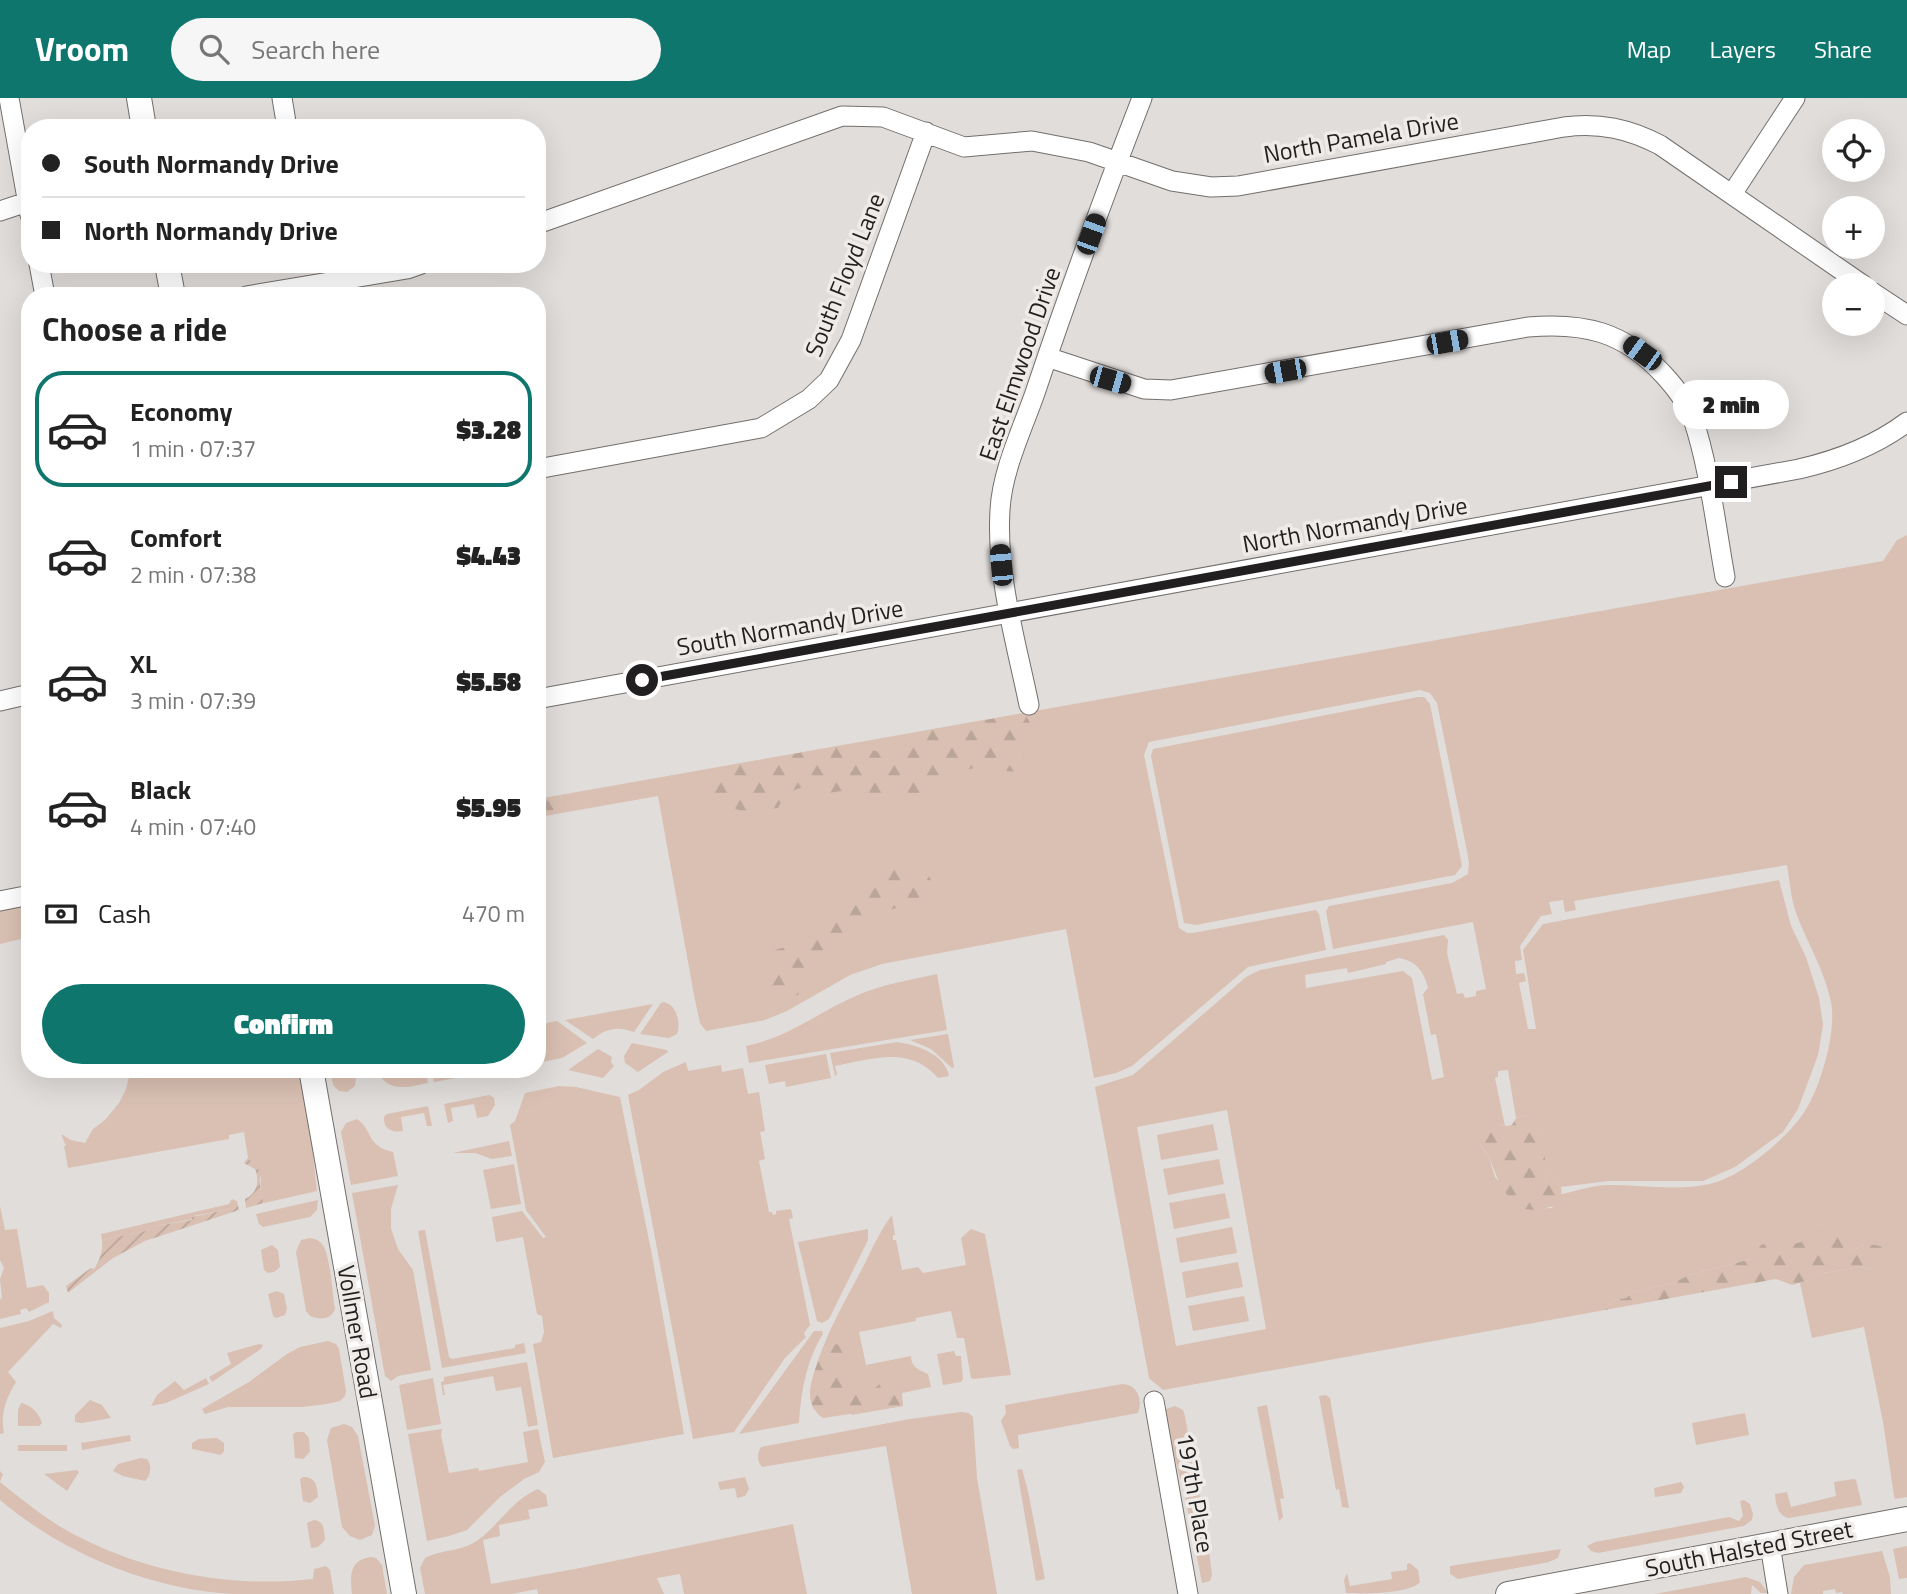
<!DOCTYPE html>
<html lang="en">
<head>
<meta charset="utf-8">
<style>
	body { margin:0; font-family:"Titillium Web",sans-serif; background:#f6f6f6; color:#222; height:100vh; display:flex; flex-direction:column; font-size:26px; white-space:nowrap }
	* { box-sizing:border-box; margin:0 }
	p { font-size:23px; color:#767676 }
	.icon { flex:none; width:38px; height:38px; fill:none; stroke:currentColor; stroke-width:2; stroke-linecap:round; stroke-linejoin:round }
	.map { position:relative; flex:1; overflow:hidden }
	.sheet { position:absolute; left:21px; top:189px; width:525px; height:791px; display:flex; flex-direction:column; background:#fff; border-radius:28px; box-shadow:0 7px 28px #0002 }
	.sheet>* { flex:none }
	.top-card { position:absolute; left:21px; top:21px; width:525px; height:154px; border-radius:28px; box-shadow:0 7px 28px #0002; display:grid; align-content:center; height:154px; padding:0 21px; background:#fff }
	.buttons { position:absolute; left:1822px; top:21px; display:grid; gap:14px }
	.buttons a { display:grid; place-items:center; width:63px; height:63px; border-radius:50%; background:#fff; box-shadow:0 7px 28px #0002; font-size:35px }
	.end { position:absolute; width:32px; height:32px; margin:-16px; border:9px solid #211f1f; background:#fff; box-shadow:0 0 0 4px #fff }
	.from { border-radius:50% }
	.bubble { position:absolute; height:49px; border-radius:24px; background:#fff; box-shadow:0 7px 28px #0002; font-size:23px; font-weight:800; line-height:49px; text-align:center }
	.car { position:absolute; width:21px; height:42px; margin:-21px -10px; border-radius:9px; box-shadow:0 0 5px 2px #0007; background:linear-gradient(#222 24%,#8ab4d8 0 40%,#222 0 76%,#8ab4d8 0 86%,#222 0) }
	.top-card b { display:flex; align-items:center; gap:24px; height:66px; font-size:26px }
	.top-card b+b { border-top:2px solid #e0e0e0 }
	.top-card i { width:18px; height:18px; background:#222 }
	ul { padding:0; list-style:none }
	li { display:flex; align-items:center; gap:21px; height:116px; margin:0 14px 10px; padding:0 7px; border:4px solid transparent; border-radius:28px }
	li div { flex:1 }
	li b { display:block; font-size:26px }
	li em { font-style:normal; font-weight:800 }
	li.on { border-color:#0f766e }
	li>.icon { width:63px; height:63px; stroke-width:1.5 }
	h2 { padding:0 21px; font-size:32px; line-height:84px }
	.pay { display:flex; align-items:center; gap:18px; height:77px; padding:0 21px; font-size:26px }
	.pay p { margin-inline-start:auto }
	.button { display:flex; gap:14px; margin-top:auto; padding:14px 21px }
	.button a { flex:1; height:80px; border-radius:42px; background:#0f766e; color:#fff; font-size:28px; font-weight:800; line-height:80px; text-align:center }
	header { display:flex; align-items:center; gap:42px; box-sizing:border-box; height:98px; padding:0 35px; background:#0f766e; color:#fff }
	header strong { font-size:33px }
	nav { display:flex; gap:38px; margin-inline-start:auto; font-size:24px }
	.search { width:490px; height:63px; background:#f6f6f6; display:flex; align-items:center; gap:18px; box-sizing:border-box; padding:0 24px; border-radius:38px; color:#767676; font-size:26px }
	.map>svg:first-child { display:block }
	.grass { fill:#d9c0b2; fill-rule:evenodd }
	.forest { fill:url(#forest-firs) }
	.garden { fill:url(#garden-furrows) }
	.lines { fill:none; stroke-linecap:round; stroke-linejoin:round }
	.minor-casing { stroke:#726f6d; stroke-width:21 }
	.major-casing { stroke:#726f6d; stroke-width:26 }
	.minor { stroke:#fff; stroke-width:19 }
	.major { stroke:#fff; stroke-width:24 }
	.route { stroke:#211f1f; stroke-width:9 }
	.labels { text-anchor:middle; stroke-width:7; stroke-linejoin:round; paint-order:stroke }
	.street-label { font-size:24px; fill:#211f1f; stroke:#eeebe8 }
</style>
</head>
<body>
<header>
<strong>Vroom</strong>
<div class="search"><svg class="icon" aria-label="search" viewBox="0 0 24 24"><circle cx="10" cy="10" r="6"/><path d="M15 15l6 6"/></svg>Search here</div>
<nav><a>Map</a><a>Layers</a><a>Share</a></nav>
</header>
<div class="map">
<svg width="1907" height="1496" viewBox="0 0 1907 1496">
	<defs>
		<pattern id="forest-firs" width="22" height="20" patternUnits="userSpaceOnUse" patternTransform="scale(1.75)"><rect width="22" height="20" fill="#d9c0b2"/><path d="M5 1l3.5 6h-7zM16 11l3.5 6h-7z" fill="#baa599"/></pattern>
		<pattern id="garden-furrows" width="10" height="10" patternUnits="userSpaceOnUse" patternTransform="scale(1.75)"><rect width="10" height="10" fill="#d9c0b2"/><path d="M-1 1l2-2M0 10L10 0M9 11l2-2" fill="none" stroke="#baa599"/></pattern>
	</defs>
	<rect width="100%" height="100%" fill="#e1dddb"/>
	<path class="grass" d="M1907 437V1399L1895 1401 1894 1398 1883 1324 1864 1229 1812 1240 1800 1185 1815 1180 1817 1176 1860 1169 1873 1172 1863 1147 1856 1151 1802 1144 1751 1161 1689 1177 1673 1185 1633 1194 1626 1200 1613 1202 1605 1212 1163 1292 1149 1280 1095 989 1133 977 1246 879 1260 872 1444 837 1448 842 1447 855 1457 896 1463 895 1465 900 1476 898V893L1486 891 1473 824 1333 851 1326 813 1329 808 1452 785 1468 776 1469 765 1467 753 1437 605 1430 595 1420 592 1149 644 1144 657 1179 830 1187 835H1193L1316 812 1319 816 1326 852 1248 869 1132 968 1116 975 1094 980 1066 831 882 866 850 877 787 913 765 922 706 933 700 925 694 897 658 698 545 718 562 704 560 697 1883 463 1897 442ZM1787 767C1790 784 1791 804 1798 820 1809 848 1825 874 1831 904 1837 934 1820 992 1803 1016 1785 1042 1741 1079 1710 1086 1677 1093 1643 1087 1609 1087 1593 1087 1577 1093 1562 1096L1552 1110 1523 1111 1495 1079 1489 1059 1481 1048 1495 1026 1505 1028 1495 980 1498 979V973L1508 972 1516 1020 1526 1017C1554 1038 1537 1059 1547 1084H1556L1561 1089 1608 1083H1703L1735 1069 1783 1034 1798 1011 1818 957 1823 927 1819 900 1806 859 1791 828 1779 782 1543 826 1523 852 1536 931H1528L1519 885 1526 883 1524 875 1516 876 1515 863 1522 862 1520 848 1541 818 1552 816 1549 804 1563 802 1565 814 1576 812 1574 803ZM1399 860C1416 863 1424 873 1428 890L1423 896 1431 937 1436 936 1444 979 1432 982 1412 880 1403 873 1306 890 1305 877 1347 870 1348 875 1386 866V864ZM1227 1012 1266 1231 1176 1248 1137 1029Z
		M1418 599H1424L1430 606 1462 768 1455 777 1196 827 1184 825 1151 658 1153 651Z
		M30 805V836L25 840 0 846V811Z
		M937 876 947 932 749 965 746 948C790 939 818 914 858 897 883 886 910 882 937 876Z
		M664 904C677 907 681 925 677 936L669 940 640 936 661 905Z
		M653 906 634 934C618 928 606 930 593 941L565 922Z
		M557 923 587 945 562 960 537 965V927Z
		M948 936 954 969 952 970 931 951 910 942Z
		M897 944C917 947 945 956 949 978L938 980C910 947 872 961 835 968L837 977 835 978 830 955Z
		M632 945 667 952 668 954 638 974 625 965 624 958Z
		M598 951 612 959 611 964 614 968 603 980 568 972Z
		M826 956 831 980 786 989 785 983 769 986 765 967Z
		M686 964 688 973 721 967 722 974 743 970 748 996 759 994 765 1033 760 1034 765 1061 759 1063 769 1114H772L773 1117 776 1116V1113L791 1111 793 1120 789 1121 810 1227 804 1235 806 1239 785 1260 734 1334 693 1341 628 997 639 992 663 974Z
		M131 971H301L309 1020 317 1093 264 1105 260 1093 261 1080 248 1060 244 1034 229 1037V1041L68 1070 64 1048H66L61 1036 71 1042 85 1045 93 1031 105 1022 119 1005 126 991Z
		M330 971H357L355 988 347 994 339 993 333 987Z
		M377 971H426L428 985C408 989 386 996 377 971Z
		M432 971H506L434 984Z
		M559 988 576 989 620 999 651 1152 684 1336 553 1360 533 1246 541 1244 544 1234 542 1218 537 1216 523 1139 496 1144 492 1119 522 1113 543 1140 546 1139 526 1112 510 1027 515 1023 525 995Z
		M489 997 494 1000 495 1007 488 1018 477 1020 474 1006 451 1010 453 1023 448 1025 444 1006Z
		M428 1008 432 1028H427L424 1015 401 1019 403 1033C392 1035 383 1031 384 1019L387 1016Z
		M357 1021C373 1032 366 1048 393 1054L398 1078 351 1087 341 1034 346 1025Z
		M1213 1026 1218 1052 1161 1062 1157 1037Z
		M509 1043 512 1058 492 1061 475 1055H453Z
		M1219 1061 1224 1086 1168 1097 1163 1071Z
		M514 1066 521 1106 491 1111 483 1072Z
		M398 1087 391 1111V1130L398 1151 413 1172 431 1272 398 1278 391 1283 385 1278 352 1095Z
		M1225 1095 1230 1120 1174 1131 1169 1105Z
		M232 1101 234 1102 236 1110 193 1118V1121L151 1129V1132L102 1142 101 1136 229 1106Z
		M318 1102 317 1112 310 1119 263 1129 259 1126 256 1116Z
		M0 1108 5 1132 17 1131 27 1190 43 1187 49 1195V1204L29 1214 26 1210 20 1212 21 1216 0 1221V1201L2 1200 0 1181 4 1170 0 1162Z
		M892 1117 895 1137H893V1142H896L902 1172 918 1169 923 1175 966 1167 961 1140 971 1131 985 1136 1011 1277 974 1281 971 1280 964 1240H957L951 1213 916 1220V1223L859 1234 866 1267 911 1258C911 1269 919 1272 928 1276L931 1289 902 1295 903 1308 823 1320C812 1313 808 1300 811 1287 820 1246 844 1205 863 1169 872 1151 880 1133 892 1117Z
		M1232 1129 1237 1155 1180 1165 1176 1140Z
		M868 1131V1142L829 1221 822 1225 817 1223 798 1144Z
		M425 1132 449 1259 452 1261 515 1250V1247L524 1245 526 1255 442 1270 418 1133Z
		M310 1140C316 1141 321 1143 324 1149 331 1164 332 1193 335 1211 331 1222 320 1222 310 1218L306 1213 296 1154 301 1142Z
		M272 1147 278 1152 280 1169 274 1174 268 1175 264 1172 261 1152Z
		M1238 1164 1243 1189 1186 1200 1182 1174Z
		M277 1193 284 1196 287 1211 285 1217 276 1220 273 1218 268 1196Z
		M1244 1198 1249 1223 1193 1233 1188 1208Z
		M53 1213 54 1220 62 1227 61 1230 53 1226 8 1274 16 1284C6 1300 0 1316 4 1335L0 1336V1230L29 1223Z
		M814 1233H822L823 1236C806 1263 801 1295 799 1325L739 1336Z
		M328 1243 336 1246 339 1251 346 1293 345 1298 340 1303 327 1306 302 1309H228L205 1316 202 1311 249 1284 287 1256 300 1249Z
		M259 1246 263 1247 261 1251 212 1284 209 1279 231 1266 227 1255Z
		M954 1253 956 1258H961L963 1281 961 1284 943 1287 937 1256Z
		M527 1264 538 1327 528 1329 521 1289 496 1293 493 1278 443 1287 445 1297H443L441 1284 444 1283V1279Z
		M206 1280 209 1286 166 1305 151 1308 157 1297 175 1283 184 1292Z
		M433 1280 441 1326 407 1332 399 1287Z
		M1122 1286C1137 1286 1143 1301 1138 1315L1018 1337 1019 1350 1013 1351 1010 1348 1001 1323 1006 1315 1005 1307Z
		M1326 1297 1330 1300 1349 1410 1342 1409 1339 1391 1336 1392 1319 1298Z
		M90 1302 102 1307 111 1320 82 1325 75 1324V1317Z
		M21 1305C31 1307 39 1315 42 1325L39 1328H18V1312Z
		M1267 1307 1284 1400 1280 1401 1283 1419 1279 1423 1257 1309Z
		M1175 1308 1183 1312 1185 1318C1194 1371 1206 1423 1212 1477L1210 1483 1202 1485 1186 1403 1164 1318 1166 1311Z
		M961 1314 969 1315 973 1319 977 1380 997 1496H912L886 1348 762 1369C757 1364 757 1355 761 1349L910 1321Z
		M1745 1315 1749 1337 1696 1347 1692 1325Z
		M344 1326 352 1329 358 1338 375 1428 372 1437 360 1442 350 1438 342 1429 327 1342 331 1330Z
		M442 1331 441 1337 449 1375 478 1370 479 1373 528 1364 523 1334 538 1331 545 1364 539 1374 524 1381 500 1399 467 1432 449 1438 427 1443 408 1336Z
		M296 1334H304L309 1340 310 1354 303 1361 295 1360 293 1336Z
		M130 1337 131 1343 82 1352 81 1345Z
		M217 1340 224 1345V1353L221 1357 192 1351V1345L199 1341Z
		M18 1347H67V1353H18Z
		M141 1360 147 1361C152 1367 151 1378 145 1383L123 1378 113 1373 118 1366Z
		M1022 1371 1028 1393 1045 1481 1036 1483 1017 1372Z
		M77 1372 79 1374 67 1393 44 1376Z
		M0 1373 3 1376 0 1384C24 1403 48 1423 75 1437 148 1475 231 1490 313 1481L314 1471 326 1468 330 1472 334 1496C301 1496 267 1496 233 1496 149 1491 64 1456 0 1402Z
		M303 1379C316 1379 317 1387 318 1399L310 1405 303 1403 300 1381Z
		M745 1379 749 1391 745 1398 737 1400 735 1390 720 1392 718 1384Z
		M1854 1381 1856 1382 1862 1407 1789 1420C1777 1417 1776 1406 1775 1396L1787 1394 1791 1409 1836 1398 1834 1384Z
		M1681 1384 1684 1389 1681 1395 1655 1399 1654 1390Z
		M538 1391 546 1397 548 1408 528 1412 530 1421 499 1427 500 1438 483 1442 491 1486 575 1471 793 1426 807 1496H684L680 1476 657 1480 664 1496H538L537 1491 512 1496H425L420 1470 425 1460C442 1451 462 1454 478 1442 500 1426 512 1402 538 1391Z
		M1744 1402 1750 1406 1753 1416 1752 1422 1744 1428 1598 1455 1591 1453 1587 1448 1595 1444 1729 1419 1739 1423 1743 1418 1740 1403Z
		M314 1422C325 1423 324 1433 325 1442L318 1449 311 1450 307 1425Z
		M1907 1448V1480L1899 1481 1893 1451Z
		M1561 1451 1558 1460 1549 1464 1458 1481 1450 1476V1468Z
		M1882 1453 1890 1479 1891 1496H1843L1842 1494 1836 1495 1835 1491 1823 1493V1496H1791L1794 1479 1804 1467Z
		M371 1459 376 1460 382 1467 387 1496H352C350 1478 349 1462 371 1459Z
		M1410 1465 1418 1472 1420 1484C1410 1496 1361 1496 1346 1495L1344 1482 1347 1475 1350 1488 1392 1481 1391 1474 1407 1472V1466Z
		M1746 1479 1760 1484 1768 1495H1761L1752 1487 1751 1496H1655Z"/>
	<path class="forest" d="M1025 615 1030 625 1029 640 1021 646 1023 658 1026 666 1023 672C1005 677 988 667 969 671 955 674 950 686 939 693 928 701 924 697 913 698 905 698 895 702 887 703L875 696 850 698 841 693 818 697 806 688 786 695 778 710C769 711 759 715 749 715 735 715 735 703 718 714L712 711 709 687 714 670 856 645C880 658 911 664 923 633Z
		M560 697 562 704C555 711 547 718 537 720V701Z
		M923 766 931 782C921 809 908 804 886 814 872 820 871 826 854 825L838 842 824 851 817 861 813 875 805 883 798 897 784 902 770 900 760 881 775 852 796 846 808 848 854 803 861 785 873 769Z
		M1526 1017 1533 1019C1538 1026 1544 1041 1545 1050 1546 1063 1542 1071 1547 1084H1556L1561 1089 1562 1101 1560 1107 1536 1112 1523 1111 1509 1100 1499 1084 1489 1059 1476 1040 1483 1023 1490 1021C1497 1028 1503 1029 1512 1027L1516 1020Z
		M1821 1132 1841 1137 1845 1143V1149L1856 1151C1867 1144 1877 1146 1888 1152L1891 1164 1887 1170 1873 1172 1860 1169 1817 1176 1816 1180 1792 1187 1776 1181 1605 1212 1613 1202 1626 1200 1633 1194 1673 1185 1689 1177 1751 1161 1761 1147 1780 1142 1791 1147 1801 1144 1805 1136Z
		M839 1246C845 1257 852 1296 870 1292 878 1290 880 1282 890 1283L901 1295 903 1308 852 1317C842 1301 829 1312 814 1312 804 1293 817 1266 825 1248Z"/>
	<path class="garden" d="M248 1060 260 1073V1093L264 1105 246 1110 245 1101C257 1096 260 1083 255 1071L244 1065Z
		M234 1102 237 1103 239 1112 145 1143 113 1160 68 1195 66 1188 91 1170 94 1171C100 1162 103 1153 102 1142L150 1132V1129L192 1122V1119L235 1110Z"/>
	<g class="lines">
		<defs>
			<path id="minor" d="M9 0 30 117
				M282 0 287 30
				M1732 96 1795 0
				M0 113 27 104
				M537 126 842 18 883 19 964 49 1032 43 1089 54 1172 83 1211 89 1238 88 1564 29C1599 24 1629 31 1660 47L1863 187
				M39 166 45 198
				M1872 194 1907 217
				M246 198 407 171 421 166
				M1047 259 1144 291 1171 292 1528 229C1584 224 1624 234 1663 276 1675 289 1687 304 1693 321 1709 368 1716 429 1725 479
				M537 371 761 330 809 301 829 282 851 242 926 34
				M537 601 1799 371C1838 362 1875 348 1907 324
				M0 603 30 596
				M1029 607C1016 543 996 478 1000 412 1002 373 1022 332 1035 295 1068 196 1104 98 1142 0
				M0 803 30 797
				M1154 1303 1188 1496
				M1770 1447 1778 1496"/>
			<path id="major" d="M139 0 144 30
				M167 166 173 198
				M311 971 404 1496
				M1508 1496 1907 1421"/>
		</defs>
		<use href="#minor" class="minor-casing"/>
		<use href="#major" class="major-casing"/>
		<use href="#minor" class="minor"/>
		<use href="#major" class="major"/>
	</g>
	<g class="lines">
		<path class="route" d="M642 582 1731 384"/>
	</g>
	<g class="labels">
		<g class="street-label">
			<text transform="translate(1361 40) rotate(-10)" y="8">North Pamela Drive</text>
			<text transform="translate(845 177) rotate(-68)" y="8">South Floyd Lane</text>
			<text transform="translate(1020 266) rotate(-71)" y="8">East Elmwood Drive</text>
			<text transform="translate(1355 427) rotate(-10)" y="8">North Normandy Drive</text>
			<text transform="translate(790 530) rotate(-10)" y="8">South Normandy Drive</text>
			<text transform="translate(357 1234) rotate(80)" y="8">Vollmer Road</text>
			<text transform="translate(1195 1395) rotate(80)" y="8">197th Place</text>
			<text transform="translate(1749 1451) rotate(-11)" y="8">South Halsted Street</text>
		</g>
	</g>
</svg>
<div class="buttons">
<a><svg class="icon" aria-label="locate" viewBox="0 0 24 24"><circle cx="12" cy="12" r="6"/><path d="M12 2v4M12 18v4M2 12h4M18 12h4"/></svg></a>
<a>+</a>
<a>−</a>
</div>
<i class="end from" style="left:642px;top:582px"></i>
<i class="end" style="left:1731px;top:384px"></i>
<div class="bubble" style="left:1673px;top:282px;width:116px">2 min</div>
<i class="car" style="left:1091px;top:136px;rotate:20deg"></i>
<i class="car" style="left:1447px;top:244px;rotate:80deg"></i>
<i class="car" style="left:1642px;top:255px;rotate:306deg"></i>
<i class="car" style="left:1285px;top:273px;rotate:260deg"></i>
<i class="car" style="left:1110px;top:282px;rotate:106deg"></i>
<i class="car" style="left:1001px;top:467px;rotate:355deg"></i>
<div class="top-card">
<b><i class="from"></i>South Normandy Drive</b>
<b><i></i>North Normandy Drive</b>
</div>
<section class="sheet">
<h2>Choose a ride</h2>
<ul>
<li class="on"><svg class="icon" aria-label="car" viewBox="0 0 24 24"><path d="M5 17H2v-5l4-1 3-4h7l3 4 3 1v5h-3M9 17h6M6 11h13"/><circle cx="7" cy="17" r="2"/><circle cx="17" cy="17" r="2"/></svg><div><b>Economy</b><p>1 min · 07:37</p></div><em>$3.28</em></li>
<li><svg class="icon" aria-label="car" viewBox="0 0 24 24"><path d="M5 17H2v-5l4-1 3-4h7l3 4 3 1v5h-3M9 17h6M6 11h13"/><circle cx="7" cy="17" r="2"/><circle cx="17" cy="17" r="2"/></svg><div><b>Comfort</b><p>2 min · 07:38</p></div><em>$4.43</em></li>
<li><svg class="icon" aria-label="car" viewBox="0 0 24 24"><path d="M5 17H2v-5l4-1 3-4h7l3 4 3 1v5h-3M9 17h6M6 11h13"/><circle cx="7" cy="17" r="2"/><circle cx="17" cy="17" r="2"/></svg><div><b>XL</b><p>3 min · 07:39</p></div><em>$5.58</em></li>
<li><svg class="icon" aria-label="car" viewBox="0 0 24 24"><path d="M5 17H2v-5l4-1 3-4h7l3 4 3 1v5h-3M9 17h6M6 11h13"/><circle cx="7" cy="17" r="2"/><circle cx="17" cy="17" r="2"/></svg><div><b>Black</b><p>4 min · 07:40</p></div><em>$5.95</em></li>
</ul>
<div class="pay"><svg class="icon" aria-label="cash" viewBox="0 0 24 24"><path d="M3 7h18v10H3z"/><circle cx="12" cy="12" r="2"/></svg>Cash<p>470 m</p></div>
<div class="button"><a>Confirm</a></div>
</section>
</div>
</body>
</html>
